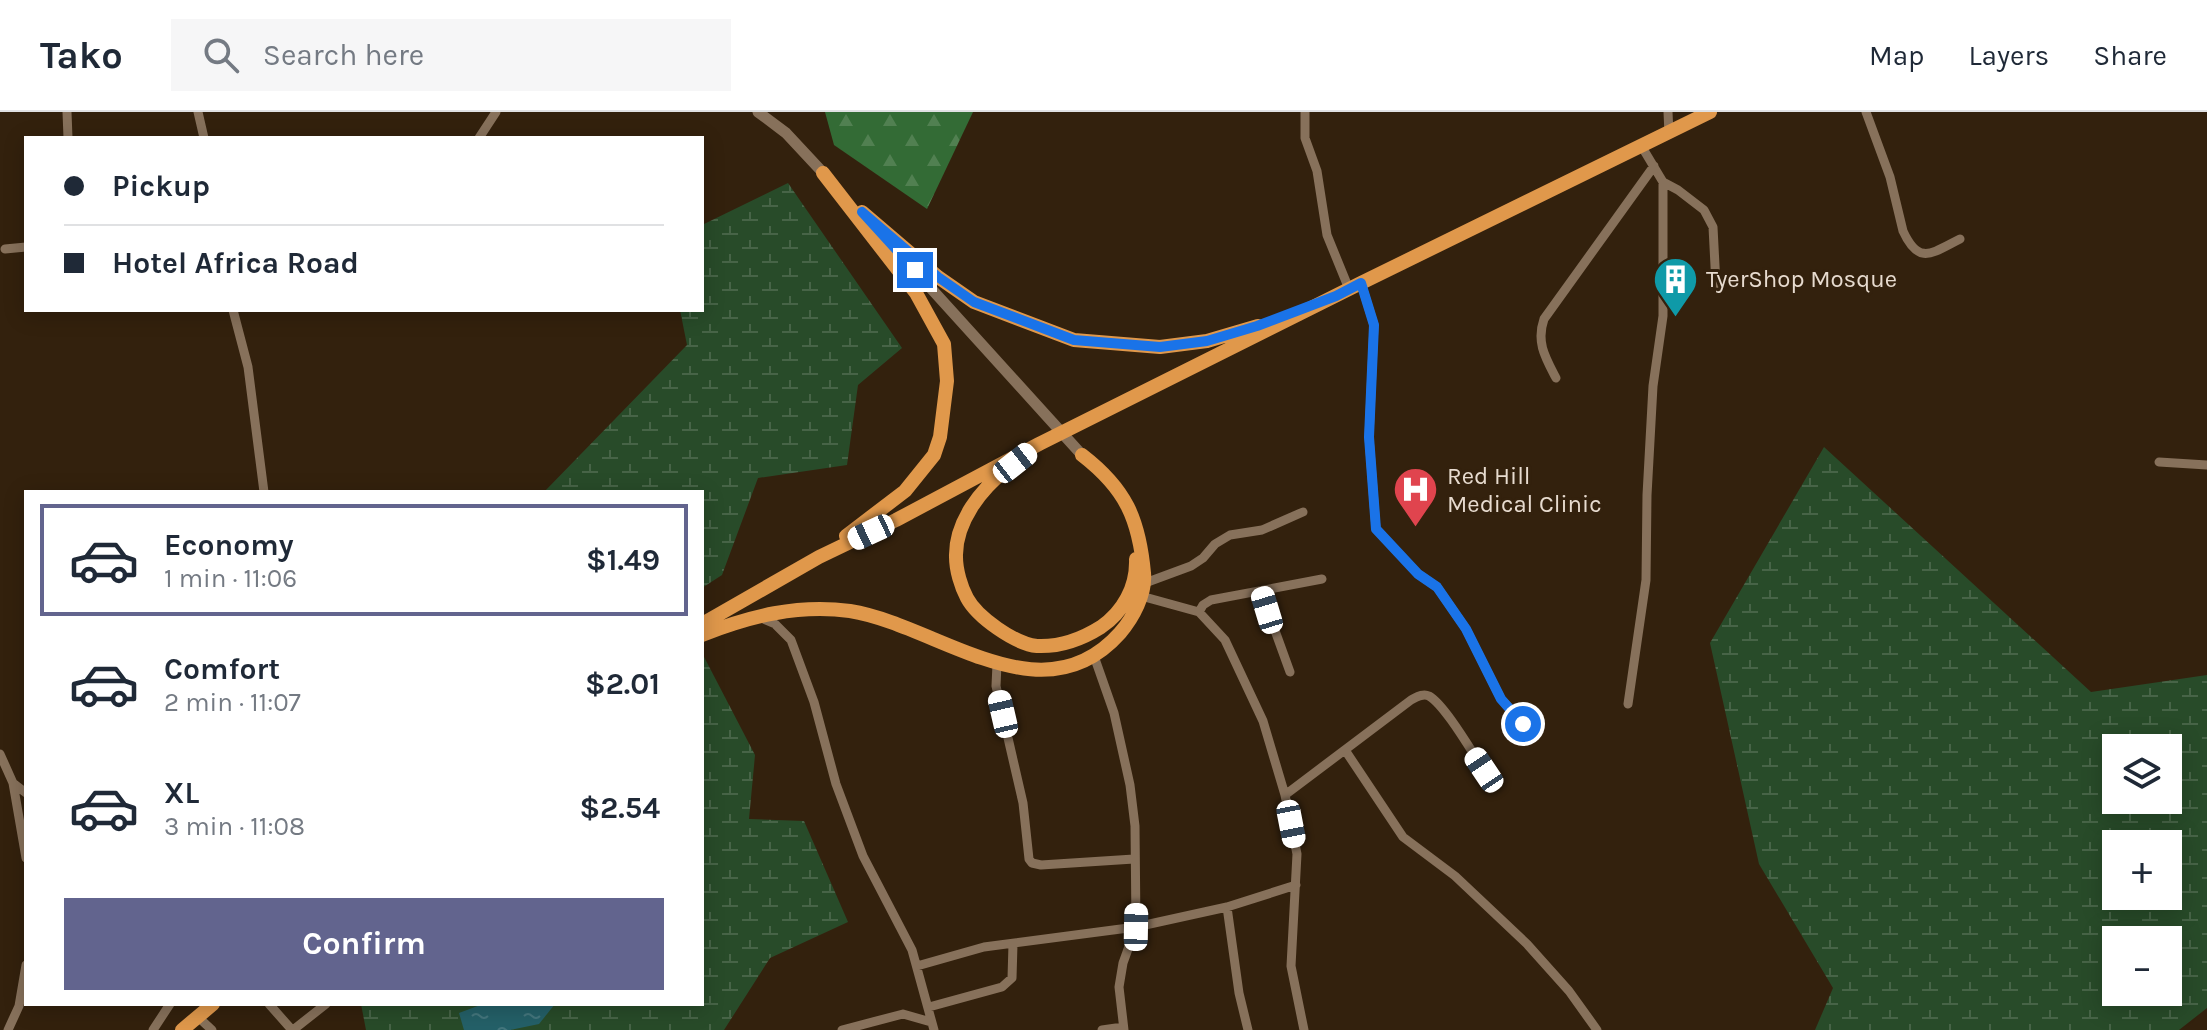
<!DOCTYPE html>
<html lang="en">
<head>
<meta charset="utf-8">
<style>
	body { margin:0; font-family:Karla,sans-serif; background:#f6f6f7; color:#1f2937; height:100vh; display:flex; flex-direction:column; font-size:30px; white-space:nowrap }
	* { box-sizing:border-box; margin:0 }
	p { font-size:26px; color:#747a83 }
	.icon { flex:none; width:44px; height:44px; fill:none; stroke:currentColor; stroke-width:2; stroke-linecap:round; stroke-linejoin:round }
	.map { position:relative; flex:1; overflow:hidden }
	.sheet { position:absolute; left:24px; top:378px; width:680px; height:516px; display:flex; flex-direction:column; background:#fff; border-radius:0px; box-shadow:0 4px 20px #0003 }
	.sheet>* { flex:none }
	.top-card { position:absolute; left:24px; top:24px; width:680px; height:176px; border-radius:0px; box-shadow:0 4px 20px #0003; display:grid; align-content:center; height:176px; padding:0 40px; background:#fff }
	.tools { position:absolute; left:2102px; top:622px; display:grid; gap:16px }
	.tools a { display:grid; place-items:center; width:80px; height:80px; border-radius:0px; background:#fff; box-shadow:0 4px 20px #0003; font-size:40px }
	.end { position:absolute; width:36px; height:36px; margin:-18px; border:10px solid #1a73e8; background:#fff; box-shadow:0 0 0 4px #fff }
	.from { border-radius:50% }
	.car { position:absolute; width:24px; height:48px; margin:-24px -12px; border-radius:10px; box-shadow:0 0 6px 2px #0007; background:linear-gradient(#fff 24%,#345 0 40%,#fff 0 76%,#345 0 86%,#fff 0) }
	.top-card b { display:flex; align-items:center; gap:28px; height:76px; font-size:30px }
	.top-card b+b { border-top:2px solid #e0e1e3 }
	.top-card i { width:20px; height:20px; background:#1f2937 }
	ul { padding:14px 0 0; list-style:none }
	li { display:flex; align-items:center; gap:24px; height:112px; margin:0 16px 12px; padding:0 24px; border:4px solid transparent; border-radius:0px }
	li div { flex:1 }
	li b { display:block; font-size:30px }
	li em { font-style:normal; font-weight:700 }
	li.selected { border-color:#62648e }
	li>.icon { width:72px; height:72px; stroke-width:1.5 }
	.action { display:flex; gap:16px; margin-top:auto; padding:16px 40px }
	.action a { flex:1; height:92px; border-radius:0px; background:#62648e; color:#fff; font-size:32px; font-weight:700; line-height:92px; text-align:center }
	header { display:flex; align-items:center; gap:48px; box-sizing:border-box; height:112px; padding:0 40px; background:#fff; border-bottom:2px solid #e0e1e3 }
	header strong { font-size:38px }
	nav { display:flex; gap:44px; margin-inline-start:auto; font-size:28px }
	.search { width:560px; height:72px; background:#f6f6f7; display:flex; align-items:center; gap:20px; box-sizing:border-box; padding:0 28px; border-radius:0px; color:#747a83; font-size:30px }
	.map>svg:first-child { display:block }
	.forest { fill:url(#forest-firs) }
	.wetland { fill:url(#wetland-marsh); fill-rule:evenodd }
	.water { fill:url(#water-ripples) }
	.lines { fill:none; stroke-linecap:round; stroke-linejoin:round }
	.minor { stroke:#87715b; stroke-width:9 }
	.tertiary { stroke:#87715b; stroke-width:11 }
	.trunk { stroke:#e0984b; stroke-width:14 }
	.route { stroke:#1a73e8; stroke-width:10 }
	.labels { text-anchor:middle; stroke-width:6; stroke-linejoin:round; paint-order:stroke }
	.poi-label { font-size:24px; fill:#e7dbcf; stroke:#33210d; text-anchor:start }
</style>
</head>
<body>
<header>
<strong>Tako</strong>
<div class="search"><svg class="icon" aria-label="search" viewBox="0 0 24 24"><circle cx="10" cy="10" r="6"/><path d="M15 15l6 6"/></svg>Search here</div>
<nav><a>Map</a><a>Layers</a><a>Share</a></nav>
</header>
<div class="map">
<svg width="2207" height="918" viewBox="0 0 2207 918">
	<defs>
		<pattern id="forest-firs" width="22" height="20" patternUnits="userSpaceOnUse" patternTransform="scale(2)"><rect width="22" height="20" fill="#336b35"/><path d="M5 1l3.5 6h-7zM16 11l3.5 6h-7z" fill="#518051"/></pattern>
		<pattern id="wetland-marsh" width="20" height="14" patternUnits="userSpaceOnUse" patternTransform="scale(2)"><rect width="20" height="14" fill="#284b29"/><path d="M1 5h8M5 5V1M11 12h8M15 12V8" fill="none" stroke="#476447"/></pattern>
		<pattern id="water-ripples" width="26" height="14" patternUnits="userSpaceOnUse" patternTransform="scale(2)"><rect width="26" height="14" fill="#246068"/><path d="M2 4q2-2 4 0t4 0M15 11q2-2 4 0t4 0" fill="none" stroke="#44767d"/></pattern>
	</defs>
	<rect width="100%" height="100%" fill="#33210d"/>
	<path class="forest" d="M825 0H973L927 97 834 33Z"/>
	<path class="wetland" d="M788 71 902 236 858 273 847 353 758 366 722 463 702 476V380H544L687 233 680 198H702V113Z
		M1824 335 2091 580 2207 563V896L2179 918H1815L1833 876 1759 752 1710 531ZM2168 636V688H2116V636ZM2116 732H2168V784H2116ZM2116 828H2168V880H2116Z
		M702 541 755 643 749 707 804 709 848 810 770 846 724 918H366L361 892H702Z"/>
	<path class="water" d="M483 892H555L539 912 510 918H464L459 901Z"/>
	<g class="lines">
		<path class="minor" d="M67 0 68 26
			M198 0 204 26
			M1305 0V26L1317 59 1327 123 1349 177
			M1668 0 1669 22
			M1866 0 1890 65 1903 119C1919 154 1932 141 1960 127
			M479 26 496 0
			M1642 35 1663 70 1678 78 1704 98 1713 115 1716 173
			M5 137 26 135
			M1361 171 1374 213 1369 325 1376 417 1418 462 1437 475 1466 517 1501 587 1529 617
			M233 198 248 255 264 380
			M1556 266C1545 245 1536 230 1544 207L1654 54
			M2159 350 2207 353
			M1145 471 1191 454 1203 446 1215 432 1230 423 1262 418 1303 400
			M1261 480 1290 560
			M1141 484 1199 500 1225 528 1263 609 1285 683 1297 742 1291 854 1304 918
			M1199 500 1203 493 1211 488 1322 467
			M759 505 775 512 791 528 814 590 836 672 863 744 912 838 934 918
			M1094 544 1114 601 1130 673 1135 714 1136 815 1123 851 1119 875 1124 918
			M997 552 996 574 1023 691 1029 747 1032 751 1041 753 1134 747
			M1628 592 1646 468 1647 383 1653 274 1663 204V70
			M1345 638 1403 725 1455 764 1527 832 1569 879 1597 918
			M0 642 13 671 26 746
			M13 671 26 681
			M1285 683 1411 588C1417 585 1423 581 1429 584 1445 593 1473 642 1484 658
			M1227 795 1239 881 1248 918
			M917 854 984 835 1136 815 1227 795 1296 773
			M269 892 292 918
			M929 895 1002 875 1012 866 1013 832
			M198 905 212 918
			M8 918 19 894 26 853
			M153 918 170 892
			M293 918 326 892
			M842 918 903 902 931 910
			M1102 918 1123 915"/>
		<path class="tertiary" d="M758 0 786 21 827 65
			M889 130 1082 343"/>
		<path class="trunk" d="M823 61 916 181 944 232 947 269 940 325 934 343 905 379 846 424
			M862 100 938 165 974 190 1074 228 1160 235 1207 229 1258 214
			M1007 357C981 377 955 410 956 445 956 458 961 475 967 486 977 505 1015 532 1037 534 1060 535 1082 527 1101 515 1123 500 1137 475 1136 447
			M702 512 819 445 896 408 1039 332 1361 171 1710 0
			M702 523C750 504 798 492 850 499 938 513 1042 609 1120 521 1133 506 1146 482 1144 461 1139 407 1126 377 1082 343
			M182 918 213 892"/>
	</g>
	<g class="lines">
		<path class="route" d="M915 158 862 100 938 165 974 190 1074 228 1160 235 1207 229 1257 214 1336 184 1361 171 1374 213 1369 325 1376 417 1418 462 1437 475 1466 517 1501 587 1523 612"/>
	</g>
	<defs>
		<symbol id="building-pin" viewBox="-11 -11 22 30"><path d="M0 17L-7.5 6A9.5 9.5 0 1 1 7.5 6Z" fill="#0f9aa8" stroke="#33210d"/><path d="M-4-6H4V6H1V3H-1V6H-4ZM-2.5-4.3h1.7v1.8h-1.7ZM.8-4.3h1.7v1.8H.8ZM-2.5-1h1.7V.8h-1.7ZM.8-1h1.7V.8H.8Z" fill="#fff"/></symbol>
		<symbol id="hospital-pin" viewBox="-11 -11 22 30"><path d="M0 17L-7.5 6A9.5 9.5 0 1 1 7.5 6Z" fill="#e0444e" stroke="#33210d"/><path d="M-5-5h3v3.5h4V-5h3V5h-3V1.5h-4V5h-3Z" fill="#fff"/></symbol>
	</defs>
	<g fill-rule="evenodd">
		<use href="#building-pin" x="1650" y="142" width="51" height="69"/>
		<use href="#hospital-pin" x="1390" y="352" width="51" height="69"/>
	</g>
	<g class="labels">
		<g class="poi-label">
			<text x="1706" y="175">TyerShop Mosque</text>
			<text x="1447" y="372">Red Hill<tspan x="1447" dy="28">Medical Clinic</tspan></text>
		</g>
	</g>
</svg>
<div class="tools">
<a><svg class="icon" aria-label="layers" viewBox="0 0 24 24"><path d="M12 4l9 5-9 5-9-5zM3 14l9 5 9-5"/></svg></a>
<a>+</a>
<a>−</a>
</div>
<i class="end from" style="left:1523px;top:612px"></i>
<i class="end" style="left:915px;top:158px"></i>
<i class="car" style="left:1015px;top:351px;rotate:52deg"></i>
<i class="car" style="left:871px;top:420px;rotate:245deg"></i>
<i class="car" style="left:1267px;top:498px;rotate:343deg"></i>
<i class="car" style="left:1003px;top:602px;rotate:347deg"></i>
<i class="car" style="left:1484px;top:658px;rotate:326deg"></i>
<i class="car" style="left:1291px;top:712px;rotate:169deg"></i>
<i class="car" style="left:1136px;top:815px;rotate:1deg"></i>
<div class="top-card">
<b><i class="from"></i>Pickup</b>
<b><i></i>Hotel Africa Road</b>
</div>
<section class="sheet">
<ul>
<li class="selected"><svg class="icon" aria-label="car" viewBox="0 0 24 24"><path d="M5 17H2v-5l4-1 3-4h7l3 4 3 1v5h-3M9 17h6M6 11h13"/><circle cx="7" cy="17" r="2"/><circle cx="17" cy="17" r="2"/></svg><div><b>Economy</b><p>1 min · 11:06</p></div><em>$1.49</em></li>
<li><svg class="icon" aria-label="car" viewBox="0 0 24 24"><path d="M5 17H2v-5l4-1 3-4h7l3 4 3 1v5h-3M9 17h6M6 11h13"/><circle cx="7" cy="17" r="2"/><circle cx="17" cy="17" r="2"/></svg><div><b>Comfort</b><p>2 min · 11:07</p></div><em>$2.01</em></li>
<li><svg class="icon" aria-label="car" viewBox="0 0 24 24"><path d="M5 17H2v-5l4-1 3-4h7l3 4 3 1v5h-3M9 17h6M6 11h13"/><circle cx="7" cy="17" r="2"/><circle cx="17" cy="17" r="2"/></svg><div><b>XL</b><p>3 min · 11:08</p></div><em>$2.54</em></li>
</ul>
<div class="action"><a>Confirm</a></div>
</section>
</div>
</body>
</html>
